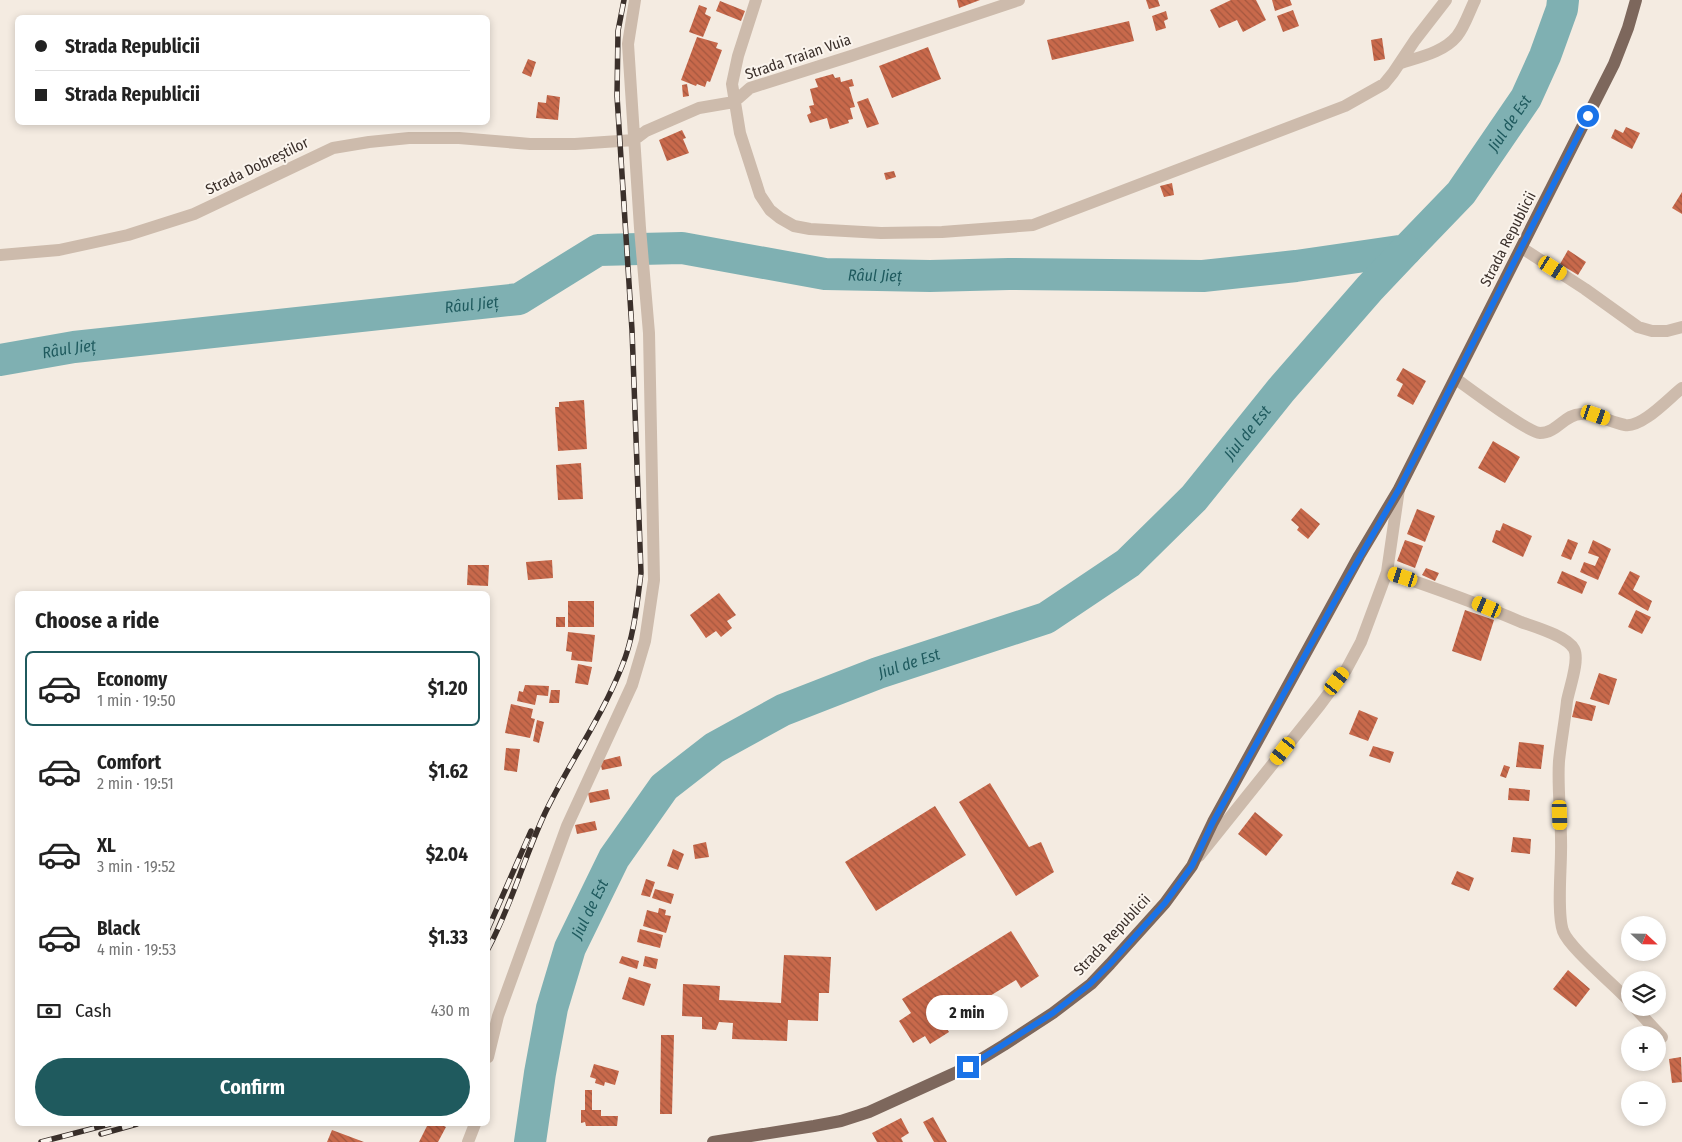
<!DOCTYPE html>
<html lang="en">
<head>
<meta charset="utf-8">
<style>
	body { margin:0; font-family:"Fira Sans Condensed",sans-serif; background:#f2f2f2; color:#222; height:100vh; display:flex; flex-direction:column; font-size:19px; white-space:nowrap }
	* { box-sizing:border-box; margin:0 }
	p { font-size:16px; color:#767676 }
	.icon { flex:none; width:28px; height:28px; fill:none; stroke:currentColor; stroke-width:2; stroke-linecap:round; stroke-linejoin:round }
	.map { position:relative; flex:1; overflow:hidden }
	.details { position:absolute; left:15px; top:591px; width:475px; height:535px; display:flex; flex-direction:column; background:#fff; border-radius:8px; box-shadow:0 2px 8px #0003 }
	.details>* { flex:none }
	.banner { position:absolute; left:15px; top:15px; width:475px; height:110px; border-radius:8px; box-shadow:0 2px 8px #0003; display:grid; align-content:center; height:110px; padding:0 20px; background:#fff }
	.needle { width:32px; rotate:112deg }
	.fabs { position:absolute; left:1621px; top:916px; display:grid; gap:10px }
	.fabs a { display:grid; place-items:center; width:45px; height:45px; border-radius:50%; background:#fff; box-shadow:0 2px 8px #0003; font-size:25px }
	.end { position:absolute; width:22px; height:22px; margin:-11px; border:6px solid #1a73e8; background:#fff; box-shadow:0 0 0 2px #fff }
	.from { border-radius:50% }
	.bubble { position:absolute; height:35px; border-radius:18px; background:#fff; box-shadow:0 2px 8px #0003; font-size:16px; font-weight:700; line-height:35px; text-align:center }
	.car { position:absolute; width:15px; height:30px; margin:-15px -8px; border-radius:6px; box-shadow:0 0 4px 1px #0007; background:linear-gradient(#f5c518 24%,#345 0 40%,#f5c518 0 76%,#345 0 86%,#f5c518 0) }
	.banner b { display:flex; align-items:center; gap:18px; height:48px; font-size:19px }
	.banner b+b { border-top:1px solid #e0e0e0 }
	.banner i { width:12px; height:12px; background:#222 }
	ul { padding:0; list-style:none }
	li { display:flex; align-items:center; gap:15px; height:75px; margin:0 10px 8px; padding:0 10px; border:2px solid transparent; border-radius:8px }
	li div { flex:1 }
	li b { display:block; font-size:19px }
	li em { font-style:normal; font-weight:700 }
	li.current { border-color:#1f5a5e }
	li>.icon { width:45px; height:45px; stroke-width:1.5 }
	h2 { padding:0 20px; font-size:22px; line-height:60px }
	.pay { display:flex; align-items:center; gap:12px; height:55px; padding:0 20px; font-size:19px }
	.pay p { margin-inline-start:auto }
	.button { display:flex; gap:10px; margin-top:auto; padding:10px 20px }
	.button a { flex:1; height:58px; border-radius:30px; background:#1f5a5e; color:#fff; font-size:20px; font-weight:700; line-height:58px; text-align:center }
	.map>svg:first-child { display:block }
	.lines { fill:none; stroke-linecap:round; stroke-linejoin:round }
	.river { stroke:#7fb0b2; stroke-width:32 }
	.building { fill:url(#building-back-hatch) }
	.minor { stroke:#cdbbac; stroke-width:12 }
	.major { stroke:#7d675c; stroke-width:12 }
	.rail-casing { stroke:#3b302b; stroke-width:5.5 }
	.rail { stroke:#fbf5ee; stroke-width:4; stroke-dasharray:11; stroke-linecap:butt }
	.route { stroke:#1a73e8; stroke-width:6 }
	.labels { text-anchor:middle; stroke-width:4; stroke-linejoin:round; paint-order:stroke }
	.street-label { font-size:15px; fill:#3b302b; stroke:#fbf5ee }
	.water-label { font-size:16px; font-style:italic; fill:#1f5a5e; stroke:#fbf5ee }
</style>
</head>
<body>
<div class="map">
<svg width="1682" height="1142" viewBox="0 0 1682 1142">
	<defs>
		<pattern id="building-back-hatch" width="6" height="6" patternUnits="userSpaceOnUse" patternTransform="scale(1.25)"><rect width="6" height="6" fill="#c8694b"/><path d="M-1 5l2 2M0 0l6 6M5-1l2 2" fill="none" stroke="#a4573f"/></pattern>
	</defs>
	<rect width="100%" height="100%" fill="#f4ebe1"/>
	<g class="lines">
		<g class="river">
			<path id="s1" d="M0 360 74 347 519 299 598 250 682 248 825 274 930 276 1009 274 1203 276 1296 266 1406 250 1461 193 1526 98 1545 56 1562 9 1563 0"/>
			<path id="s2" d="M530 1142 540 1073 552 1008 570 948 614 858 664 787 714 748 783 710 878 673 1046 618 1128 563 1194 498 1281 390 1370 288 1406 250"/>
		</g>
	</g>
	<path class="building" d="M957 0H980L959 8Z
		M1146 0H1158L1160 6 1149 9Z
		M1231 0H1256L1266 20 1243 32 1237 20 1219 28 1210 10Z
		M1272 0H1290L1292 5 1275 11Z
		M720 1 745 11 741 21 716 11Z
		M699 5 707 8 705 14 711 17 703 37 689 32Z
		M1293 10 1299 26 1283 32 1277 16Z
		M1166 11 1168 19 1164 21 1166 28 1156 31 1152 16Z
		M1129 21 1134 41 1052 60 1047 40Z
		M697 37 718 43 716 48 722 50 710 82 707 81 705 87 697 84 696 86 681 80Z
		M1382 38 1385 59 1374 61 1371 40Z
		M928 47 941 79 892 98 879 66Z
		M528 59 536 62 531 77 522 73Z
		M833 74 835 78 840 77 841 82 852 79 854 86 849 87 855 107 850 108 853 119 848 120 849 123 830 129 827 118 810 123 807 115 811 113 809 106 814 105 810 89 818 87 815 79Z
		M687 84 689 96 683 97 682 85Z
		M547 95 560 97 558 120 536 118 538 102 546 103Z
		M868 98 879 124 867 128 857 102Z
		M1626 127 1640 133 1632 149 1611 138 1615 129 1623 133Z
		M682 130 686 138 683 139 689 153 667 161 659 140Z
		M894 171 896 177 886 180 884 173Z
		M1172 183 1174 195 1164 197 1160 186Z
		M1682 192V214L1672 208Z
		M1568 250 1586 262 1578 275 1560 264Z
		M1403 368 1426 381 1413 405 1397 396 1403 384 1396 380Z
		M584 400 587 449 558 451 555 407H559V402Z
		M1493 441 1520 457 1505 483 1478 468Z
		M581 463 583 499 558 500 556 465Z
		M1301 508 1320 524 1308 539 1297 530 1299 527 1291 520Z
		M1417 509 1435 516 1425 542 1407 534Z
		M1503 523 1532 536 1523 557 1492 542 1496 530 1500 531Z
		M1568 539 1578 543 1571 560 1561 556Z
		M1405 540 1423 546 1415 568 1397 561Z
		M1593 540 1611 549 1598 580 1580 572 1584 562 1595 566 1599 557 1588 553Z
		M552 560 553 578 528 580 526 562Z
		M468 565H489L488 586 467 585Z
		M1426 568 1439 573 1435 581 1422 575Z
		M1562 571 1587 582 1582 594 1557 583Z
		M1630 571 1640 576 1633 590 1652 601 1648 611 1618 594Z
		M719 593 736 615 727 621 732 628 721 637 716 631 706 638 690 615Z
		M568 601H594V627H568Z
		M1465 610 1494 620 1481 661 1452 651Z
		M1636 610 1651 617 1642 634 1628 627Z
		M556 617H565V627H556Z
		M568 632 595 635 592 662 571 660 572 652 566 651Z
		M578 664 592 667 588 685 575 683Z
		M1599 673 1617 679 1609 705 1590 699Z
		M525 685 549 686 548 696 537 695 535 705 517 701 519 691 523 692Z
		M551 690H560L559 703H549Z
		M1576 701 1596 706 1592 721 1572 717Z
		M511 704 533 709 531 718 535 719 530 738 505 733Z
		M1359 710 1378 718 1368 741 1349 734Z
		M537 720 544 722 539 743 533 741Z
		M1519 742 1544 745 1541 769 1516 767Z
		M1373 746 1394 752 1390 763 1369 756Z
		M506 748 520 749 517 772 504 770Z
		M620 756 622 766 602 770 600 761Z
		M1504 765 1510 767 1506 778 1500 776Z
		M990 783 1029 847 1041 842 1054 872 1016 896 959 802Z
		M1509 788 1530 790 1529 801 1508 800Z
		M608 789 610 799 590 803 588 793Z
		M935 806 966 855 876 911 845 862Z
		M1255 812 1283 835 1266 856 1238 834Z
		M595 821 597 830 577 834 575 825Z
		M1513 837 1531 839 1530 854 1511 852Z
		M706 842 709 857 695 859 693 845Z
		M673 849 684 854 678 870 667 866Z
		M1457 871 1474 878 1469 891 1451 884Z
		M646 879 655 882 650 897 641 895Z
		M655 889 674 894 671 904 652 898Z
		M659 908 666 910 665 915 671 916 666 933 643 926 647 910 658 913Z
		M640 929 663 935 660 948 637 942Z
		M1011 931 1039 976 1021 988 1016 980 944 1024 949 1032 930 1044 925 1036 913 1043 899 1021 911 1013 902 999Z
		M784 955 831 957 829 993H819L818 1021 788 1020 787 1041 732 1039 733 1023 719 1022 716 1030 702 1029V1017L682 1016 683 984 720 986 719 1000 781 1003Z
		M622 956 639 961 637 969 619 963Z
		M645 956 658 959 656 969 643 966Z
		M1568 970 1590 989 1576 1007 1553 989Z
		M629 977 651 984 644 1006 622 999Z
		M661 1035H674L672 1114H660Z
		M1681 1057 1682 1082 1672 1083 1669 1059Z
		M594 1064 619 1071 615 1085 605 1082 604 1086 595 1083 596 1079 590 1077Z
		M585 1090H592V1110H601V1116H618L617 1126H586L585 1122 581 1123V1110H585Z
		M933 1117 947 1142H934L923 1122Z
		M901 1118 909 1133 901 1138 903 1142H877L872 1133Z
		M428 1124H440L446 1127 438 1142H419Z
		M332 1130 364 1142H327Z"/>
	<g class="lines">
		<path class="minor" d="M756 0 738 56 732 84 740 133 760 195 770 210 780 218 794 226 810 229 881 233 942 232 1033 225 1345 106 1384 84 1393 73 1415 40 1446 0
			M1401 63C1420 57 1444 52 1457 36 1465 26 1469 12 1475 0
			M1522 248 1585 289 1638 327 1652 331H1667L1682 327
			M0 255 59 250 128 235 194 214 333 148 369 142 409 138H459L530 144H575L634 140 646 131 699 108 734 102 750 88 851 56 1019 0
			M1456 379C1470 389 1527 432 1540 433 1557 433 1565 414 1581 414 1597 414 1610 422 1625 425 1642 428 1669 398 1682 388
			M1387 572C1432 587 1477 603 1521 622 1535 627 1567 636 1574 649 1580 660 1569 689 1567 701 1565 721 1561 741 1559 761 1557 791 1562 822 1561 852 1561 871 1557 914 1563 931 1570 949 1615 985 1630 1002
			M1199 856 1320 705 1346 670 1361 642 1387 572 1399 489
			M1635 1008 1662 1037
			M488 1057 498 1016 567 826 632 685 645 641 654 580 649 333 640 228 628 44 635 0
			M468 1142 475 1124"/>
		<path class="major" d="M713 1142 814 1126 841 1121 869 1112 968 1067 1004 1045 1053 1013 1091 984 1110 964 1165 903 1192 866 1213 822 1359 556 1399 489 1614 64 1628 28 1636 0"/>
		<defs>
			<path id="rail" d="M488 929 531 831
				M488 949C511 906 524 858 545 813 569 763 602 717 622 666 634 637 637 604 641 573L632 330 617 96 618 31 624 0
				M101 1134 137 1124
				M41 1142 110 1124"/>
		</defs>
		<use href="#rail" class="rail-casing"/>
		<use href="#rail" class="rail"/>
	</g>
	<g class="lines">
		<path class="route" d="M968 1067 1053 1013 1090 984 1110 964 1165 903 1192 866 1213 822 1342 588 1399 489 1588 116"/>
	</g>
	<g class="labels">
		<g class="street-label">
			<text transform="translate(798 57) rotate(-19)" y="5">Strada Traian Vuia</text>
			<text transform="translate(257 166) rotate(-26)" y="5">Strada Dobreștilor</text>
			<text transform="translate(1508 239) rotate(-63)" y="5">Strada Republicii</text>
			<text transform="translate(1112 935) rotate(-47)" y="5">Strada Republicii</text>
		</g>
		<g class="water-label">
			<text dy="6" stroke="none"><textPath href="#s1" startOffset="1592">Jiul de Est</textPath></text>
			<text dy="6" stroke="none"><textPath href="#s1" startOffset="895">Râul Jieț</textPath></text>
			<text dy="6" stroke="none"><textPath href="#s1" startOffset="475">Râul Jieț</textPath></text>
			<text dy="6" stroke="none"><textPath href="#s1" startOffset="70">Râul Jieț</textPath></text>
			<text dy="6" stroke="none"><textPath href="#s2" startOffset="1082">Jiul de Est</textPath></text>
			<text dy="6" stroke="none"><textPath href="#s2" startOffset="662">Jiul de Est</textPath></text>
			<text dy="6" stroke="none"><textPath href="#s2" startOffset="242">Jiul de Est</textPath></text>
		</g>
	</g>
</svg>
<div class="fabs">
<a><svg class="needle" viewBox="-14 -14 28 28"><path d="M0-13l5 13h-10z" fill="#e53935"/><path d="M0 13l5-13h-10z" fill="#767676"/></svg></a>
<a><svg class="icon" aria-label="layers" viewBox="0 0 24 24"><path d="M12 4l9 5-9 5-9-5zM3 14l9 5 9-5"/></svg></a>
<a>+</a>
<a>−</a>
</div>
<i class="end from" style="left:1588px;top:116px"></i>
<i class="end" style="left:968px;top:1067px"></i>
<div class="bubble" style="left:926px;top:995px;width:82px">2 min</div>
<i class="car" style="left:1553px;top:268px;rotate:123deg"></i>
<i class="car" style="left:1596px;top:415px;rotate:109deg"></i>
<i class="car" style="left:1403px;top:577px;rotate:288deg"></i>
<i class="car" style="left:1487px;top:607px;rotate:293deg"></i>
<i class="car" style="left:1337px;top:681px;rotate:37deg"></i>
<i class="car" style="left:1283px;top:751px;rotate:218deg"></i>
<i class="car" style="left:1560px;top:815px;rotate:178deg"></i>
<div class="banner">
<b><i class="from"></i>Strada Republicii</b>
<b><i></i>Strada Republicii</b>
</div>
<section class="details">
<h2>Choose a ride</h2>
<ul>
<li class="current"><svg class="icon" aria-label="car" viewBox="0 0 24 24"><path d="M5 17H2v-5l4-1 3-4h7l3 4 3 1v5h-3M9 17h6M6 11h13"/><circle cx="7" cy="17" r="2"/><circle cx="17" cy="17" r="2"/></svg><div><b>Economy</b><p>1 min · 19:50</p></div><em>$1.20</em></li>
<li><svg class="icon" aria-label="car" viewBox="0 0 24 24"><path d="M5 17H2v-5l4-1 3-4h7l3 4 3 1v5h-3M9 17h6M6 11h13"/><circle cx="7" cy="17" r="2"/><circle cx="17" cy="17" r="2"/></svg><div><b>Comfort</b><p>2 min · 19:51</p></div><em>$1.62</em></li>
<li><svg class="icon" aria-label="car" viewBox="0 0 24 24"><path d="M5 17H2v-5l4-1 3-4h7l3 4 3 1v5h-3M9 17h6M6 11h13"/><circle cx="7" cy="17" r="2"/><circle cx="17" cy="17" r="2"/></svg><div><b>XL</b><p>3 min · 19:52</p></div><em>$2.04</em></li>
<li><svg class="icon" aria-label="car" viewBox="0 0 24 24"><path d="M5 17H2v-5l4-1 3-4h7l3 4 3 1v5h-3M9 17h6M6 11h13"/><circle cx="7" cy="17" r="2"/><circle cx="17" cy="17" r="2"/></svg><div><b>Black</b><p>4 min · 19:53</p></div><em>$1.33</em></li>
</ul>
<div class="pay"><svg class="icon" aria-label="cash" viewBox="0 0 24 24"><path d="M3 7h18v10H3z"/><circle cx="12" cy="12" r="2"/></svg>Cash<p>430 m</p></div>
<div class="button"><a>Confirm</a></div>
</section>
</div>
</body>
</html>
